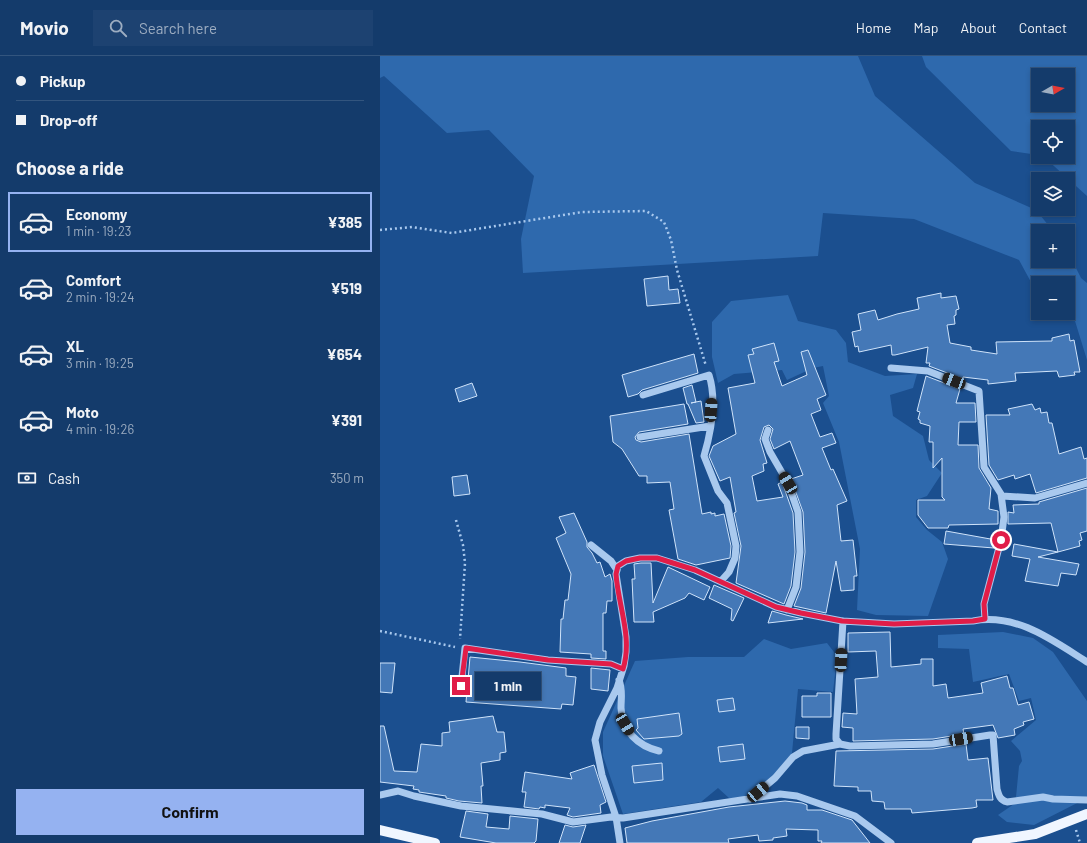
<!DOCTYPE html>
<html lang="en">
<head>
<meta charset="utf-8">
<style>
	body { margin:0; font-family:Barlow,sans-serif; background:#1d4271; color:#f1f3f6; height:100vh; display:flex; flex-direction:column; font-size:15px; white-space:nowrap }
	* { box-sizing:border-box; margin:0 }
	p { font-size:13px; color:#9dadc1 }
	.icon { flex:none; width:22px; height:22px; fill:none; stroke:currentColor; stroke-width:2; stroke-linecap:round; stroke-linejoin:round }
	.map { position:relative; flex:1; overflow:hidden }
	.sheet { display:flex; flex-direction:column; background:#143b6b; width:380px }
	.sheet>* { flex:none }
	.hud { display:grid; align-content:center; height:88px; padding:0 16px; background:#143b6b }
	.needle { width:26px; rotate:81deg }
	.fabs { position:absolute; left:651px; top:12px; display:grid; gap:8px }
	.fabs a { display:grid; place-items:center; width:44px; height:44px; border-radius:0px; background:#143b6b; box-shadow:0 2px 6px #0003,0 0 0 1px #33557e; font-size:20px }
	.end { position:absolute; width:18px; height:18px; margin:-9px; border:5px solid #e11d48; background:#fff; box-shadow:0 0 0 2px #fff }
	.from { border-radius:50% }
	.bubble { position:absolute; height:28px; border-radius:0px; background:#143b6b; box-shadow:0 2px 6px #0003,0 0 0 1px #33557e; font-size:13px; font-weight:700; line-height:28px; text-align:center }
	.car { position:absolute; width:12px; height:24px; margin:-12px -6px; border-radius:5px; box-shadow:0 0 3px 1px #0007; background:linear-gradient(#222 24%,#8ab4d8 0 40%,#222 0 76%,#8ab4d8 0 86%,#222 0) }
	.hud b { display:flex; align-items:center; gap:14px; height:38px; font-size:15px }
	.hud b+b { border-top:1px solid #33557e }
	.hud i { width:10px; height:10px; background:#f1f3f6 }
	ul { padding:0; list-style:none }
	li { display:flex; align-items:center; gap:12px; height:60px; margin:0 8px 6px; padding:0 8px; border:2px solid transparent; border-radius:0px }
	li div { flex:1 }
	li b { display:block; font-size:15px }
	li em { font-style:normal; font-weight:700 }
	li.active { border-color:#95b2f1 }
	li>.icon { width:36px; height:36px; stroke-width:1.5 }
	h2 { padding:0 16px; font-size:18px; line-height:48px }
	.pay { display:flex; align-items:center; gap:10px; height:44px; padding:0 16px; font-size:15px }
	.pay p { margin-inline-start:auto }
	.button { display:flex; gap:8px; margin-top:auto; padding:8px 16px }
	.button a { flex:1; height:46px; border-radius:0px; background:#95b2f1; color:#111; font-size:16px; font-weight:700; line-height:46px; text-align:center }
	header { display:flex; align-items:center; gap:24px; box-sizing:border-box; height:56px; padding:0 20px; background:#143b6b; border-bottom:1px solid #33557e }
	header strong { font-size:19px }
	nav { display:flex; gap:22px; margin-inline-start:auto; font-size:14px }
	.search { width:280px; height:36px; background:#1d4271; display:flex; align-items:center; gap:10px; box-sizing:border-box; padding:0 14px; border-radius:0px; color:#9dadc1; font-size:15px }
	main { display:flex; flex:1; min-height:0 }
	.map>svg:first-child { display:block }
	.green { fill:#2e69ad; fill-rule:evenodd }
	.building { fill:#4478b7; stroke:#cfe3fa }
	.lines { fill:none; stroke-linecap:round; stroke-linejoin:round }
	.path { stroke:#a9c9ee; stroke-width:2.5; stroke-dasharray:2 3; stroke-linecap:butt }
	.minor { stroke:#a9c9ee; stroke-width:7 }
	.major { stroke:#f0f6ff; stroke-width:10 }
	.route { stroke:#e11d48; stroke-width:5 }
</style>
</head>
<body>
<header>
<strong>Movio</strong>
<div class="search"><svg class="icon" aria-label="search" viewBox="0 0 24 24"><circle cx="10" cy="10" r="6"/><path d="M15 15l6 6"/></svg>Search here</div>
<nav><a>Home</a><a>Map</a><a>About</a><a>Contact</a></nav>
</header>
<main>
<section class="sheet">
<div class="hud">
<b><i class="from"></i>Pickup</b>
<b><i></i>Drop-off</b>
</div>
<h2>Choose a ride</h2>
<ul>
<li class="active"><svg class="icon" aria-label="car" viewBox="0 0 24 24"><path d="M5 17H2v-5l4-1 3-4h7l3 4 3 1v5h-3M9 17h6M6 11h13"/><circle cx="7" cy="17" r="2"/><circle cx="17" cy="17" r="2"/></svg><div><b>Economy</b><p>1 min · 19:23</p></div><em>¥385</em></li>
<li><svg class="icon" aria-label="car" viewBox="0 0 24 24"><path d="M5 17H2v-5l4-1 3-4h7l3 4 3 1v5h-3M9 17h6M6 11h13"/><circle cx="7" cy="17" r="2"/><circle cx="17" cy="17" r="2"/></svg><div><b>Comfort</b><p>2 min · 19:24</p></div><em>¥519</em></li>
<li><svg class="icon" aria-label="car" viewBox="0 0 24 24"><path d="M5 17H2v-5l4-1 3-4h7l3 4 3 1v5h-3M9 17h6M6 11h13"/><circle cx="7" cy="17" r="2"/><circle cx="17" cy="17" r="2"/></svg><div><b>XL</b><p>3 min · 19:25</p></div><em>¥654</em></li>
<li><svg class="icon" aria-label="car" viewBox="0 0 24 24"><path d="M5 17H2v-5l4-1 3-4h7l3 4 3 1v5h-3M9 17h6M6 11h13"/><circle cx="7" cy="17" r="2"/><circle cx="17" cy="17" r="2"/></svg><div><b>Moto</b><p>4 min · 19:26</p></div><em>¥391</em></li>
</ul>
<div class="pay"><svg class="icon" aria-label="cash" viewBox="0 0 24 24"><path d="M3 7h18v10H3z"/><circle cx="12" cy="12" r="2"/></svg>Cash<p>350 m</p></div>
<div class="button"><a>Confirm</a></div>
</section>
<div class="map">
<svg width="707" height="787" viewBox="0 0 707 787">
	<rect width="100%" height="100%" fill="#1b4f8f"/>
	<path class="green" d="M0 0H478L495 40 595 127 656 154 673 175H658V205H688V196L701 222 707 227V304L695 265 684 257H688V227H658V239L639 204 534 163 443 157 438 200 143 217 141 183 154 120 109 74 67 77 4 20 0 22Z
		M542 0H707V140L664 101H688V71H658V99L631 95 546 11ZM658 19H688V49H658Z
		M408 239 418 265 456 274 466 287 468 306 505 320 537 318 533 332 510 339 513 360 543 380 549 404 562 417 547 440 536 444V461L547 474 562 486 568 503 548 560 496 559 477 554 480 493 459 386 443 347 449 340 443 310 433 312 407 324 402 314 354 318 338 327 332 301V266L351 245Z
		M623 576 653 582 673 596 707 645V742L654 769 627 766 618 759 634 748 636 741 639 710 642 705 640 695 631 685 656 664 651 642 639 645 629 618 593 626 589 593 558 592V579Z
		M384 583 411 593 447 587 457 600 453 636 418 633 412 697 392 721 367 742H349L338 732 321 746 243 758 223 700V676L255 605 308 601H364Z"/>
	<path class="building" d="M288 220 289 234 298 233 300 247 267 250 264 223Z
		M561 237V242L576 240 579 253 576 254V259L574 260 575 268 567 269 570 287 591 291V294L617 298 616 286 672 285V282L689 278 690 285 694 284 700 316H694L695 319 679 321 677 315 635 317 636 325 608 328V324L583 321V323L549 310 550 307H546L548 291 515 299H512L511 289 479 296 478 290 475 291 472 276 481 274 478 258 495 254 498 264 517 258 539 253 537 242Z
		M394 287 399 305 394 306 402 330 427 319 421 296 428 294 446 339 437 343 441 354 431 358 440 381 452 377 456 387 442 392 451 414 453 413 467 445 457 449 461 485 473 484 477 520H474V534L461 535 456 505 446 557 414 550 421 532 425 496 423 456 411 423 423 419 410 385 394 393 390 383 393 373 389 369 384 371 380 384 387 407 383 408 384 415 372 420 377 445 403 441 398 428 402 426 413 457 415 496 411 530 404 548 356 527 361 490 354 457 356 456 350 421 340 425 329 400 333 390 356 378 348 332 375 327 368 299 374 298 372 293Z
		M314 298 318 317 262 334 258 338 248 341 242 319Z
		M546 320 580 333 576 347H595L596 366H579L578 389H598L599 412 611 432 609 453 618 455V468L569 469 568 472H548L538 459V444H565L562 441V402L553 412V386H549L550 370 540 367V364L538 363 540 356 537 355Z
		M92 327 97 340 79 346 75 333Z
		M312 329 316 346 311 347 321 345 324 366 316 367 308 348H307L303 332Z
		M304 348 308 368 259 376 255 381 256 384 261 386 309 378 322 458 331 456V458L335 457V460L344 458 351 490 350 502 316 509 298 503 289 454 294 453 290 426 267 427V420H259L242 393 233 386 230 360Z
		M652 348 655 354 660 352 661 357 667 356 669 367H672L679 398 701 391 704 403 707 402V422L656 437 650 418 635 423 634 419 618 424 609 409 606 359H630L628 353Z
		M87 419 90 438 74 440 72 421Z
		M707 432V475L700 477 702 484 699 485 700 490 678 496 671 467 628 468V456L634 457 633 449 659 448V446Z
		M194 457 207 486V491L212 497 217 507 220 506 225 521 230 518 232 525V545H227L226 557H223V595H226V603L211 602V598L180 596 181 563H183L185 544H188L191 518 176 482 186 477 179 461Z
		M566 475 616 484 614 492 564 488Z
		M634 488 678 496 658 501 699 508 696 519 681 517 678 530 645 525 650 503 632 500Z
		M261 507H271L273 547 288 511 330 531 324 544 309 537 305 542 273 556 274 566H254L252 523H255L254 508Z
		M334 529 364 542 353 565 351 564 352 553 329 542Z
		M392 555 406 559 423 563 388 567Z
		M510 576 511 611 541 608V603H553V630L566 628 568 642 603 637 601 627 627 620 630 632H633L638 649 649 646 654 663 643 666 644 669 634 673 635 679 618 682 613 669 583 673 584 678 553 683 473 685V672L462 671 463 657 477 658 475 623 498 621 496 595 468 596V577Z
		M90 601 140 606 186 612V620L196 621 193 649 182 648 181 653 86 646Z
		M0 607H15L12 637 0 636Z
		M211 612 230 614 228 635 211 633Z
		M437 637H451V661H422V640H437Z
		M353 642 355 654 339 656 337 644Z
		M299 657 302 678 299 680 264 683 256 674 258 672 257 663Z
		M113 660 117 676H124L126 696 120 697V704L101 707 103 730H101L102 747 79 745 66 742V740L39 736V734L33 733 34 730 0 726V670H4L14 715 37 716 41 688 62 690V677L70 676 69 666Z
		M416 671H429V683L416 682Z
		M363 688 365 703 340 706 338 691Z
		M586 688 588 704 608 702 613 744H596L597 751 592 752 532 757 531 753H505L504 746 492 745 491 735H478V731L454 730 456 695 553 693Z
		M282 707 283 724 254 727 252 710Z
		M214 709 226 746 220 749 221 757 193 761 187 759 190 752 165 749V752L160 751 159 753 144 751 146 736H142L145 716 192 723 190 717Z
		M405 745 422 747 427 749V754H442L472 764 490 787H441L442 785H438V774L406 773 407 780 393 782V784L379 785 378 779 348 783 349 787H247L245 772 272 765 349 751Z
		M86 755 108 758 106 771 129 773 130 760 158 763 156 785 154 787H116L80 781Z
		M185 769 193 771 206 769 200 787H179Z"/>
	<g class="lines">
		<path class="path" d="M0 174 32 171 72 177 202 156 266 155 284 166 291 184 297 214 326 310
			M76 464 83 489 85 507 80 583
			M0 575 75 591
			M696 774 700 787"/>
		<path class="minor" d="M511 312 548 315 599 335 604 411 621 438 624 461 621 484 604 548 605 563
			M263 339 329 319C337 344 331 376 324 400L338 435 347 447 356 490 355 502 349 516 341 525
			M388 374 385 383 390 396 408 427 418 456 420 496 416 531 407 554
			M260 381 330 370
			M622 440 655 442 707 427
			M211 489 231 505 237 514
			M239 624C243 634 241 642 241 652 242 675 258 690 279 695
			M81 630 85 592 168 604 231 608 243 613
			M460 688 456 683V678L463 565
			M0 739 18 735 34 740 81 750 162 758 193 766 231 761 243 762 400 738 417 740 475 760 511 787
			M370 743 395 722 413 701 423 695 460 688 470 690 553 688 610 679H613L617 733C619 740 620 744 627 746L663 741 673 743 707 744
			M240 787 236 761 222 719 215 684 220 666 237 632 244 610 246 596V581L236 518 238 510 246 505 260 502H277L315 514 396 551 421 557 462 565 514 568 593 565C637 557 672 584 707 606"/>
		<path class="major" d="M0 774 55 787
			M597 787 655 778 707 758"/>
	</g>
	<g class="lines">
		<path class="route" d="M81 630 86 592 168 604 231 608 243 613C253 582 238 549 236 518L238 510 246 505 260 502H277L315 514 396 551 421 557 462 565 514 568 593 565 605 563 604 548 621 484"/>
	</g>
</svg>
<div class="fabs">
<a><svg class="needle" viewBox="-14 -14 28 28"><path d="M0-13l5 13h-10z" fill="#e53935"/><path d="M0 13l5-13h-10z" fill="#9dadc1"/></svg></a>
<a><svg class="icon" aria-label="locate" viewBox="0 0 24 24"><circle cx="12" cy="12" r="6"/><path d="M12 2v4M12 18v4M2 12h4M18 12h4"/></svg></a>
<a><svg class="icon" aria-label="layers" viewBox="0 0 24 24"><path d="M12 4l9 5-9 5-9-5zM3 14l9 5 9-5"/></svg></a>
<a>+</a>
<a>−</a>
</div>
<i class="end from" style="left:621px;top:484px"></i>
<i class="end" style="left:81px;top:630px"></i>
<div class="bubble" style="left:95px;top:616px;width:66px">1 min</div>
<i class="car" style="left:574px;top:325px;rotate:291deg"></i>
<i class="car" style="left:331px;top:354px;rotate:4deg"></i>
<i class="car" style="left:408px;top:427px;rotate:329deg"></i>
<i class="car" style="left:461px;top:604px;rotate:3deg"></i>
<i class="car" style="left:245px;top:668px;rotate:149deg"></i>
<i class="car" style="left:581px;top:683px;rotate:80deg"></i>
<i class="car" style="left:378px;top:736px;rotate:50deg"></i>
</div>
</main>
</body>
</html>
